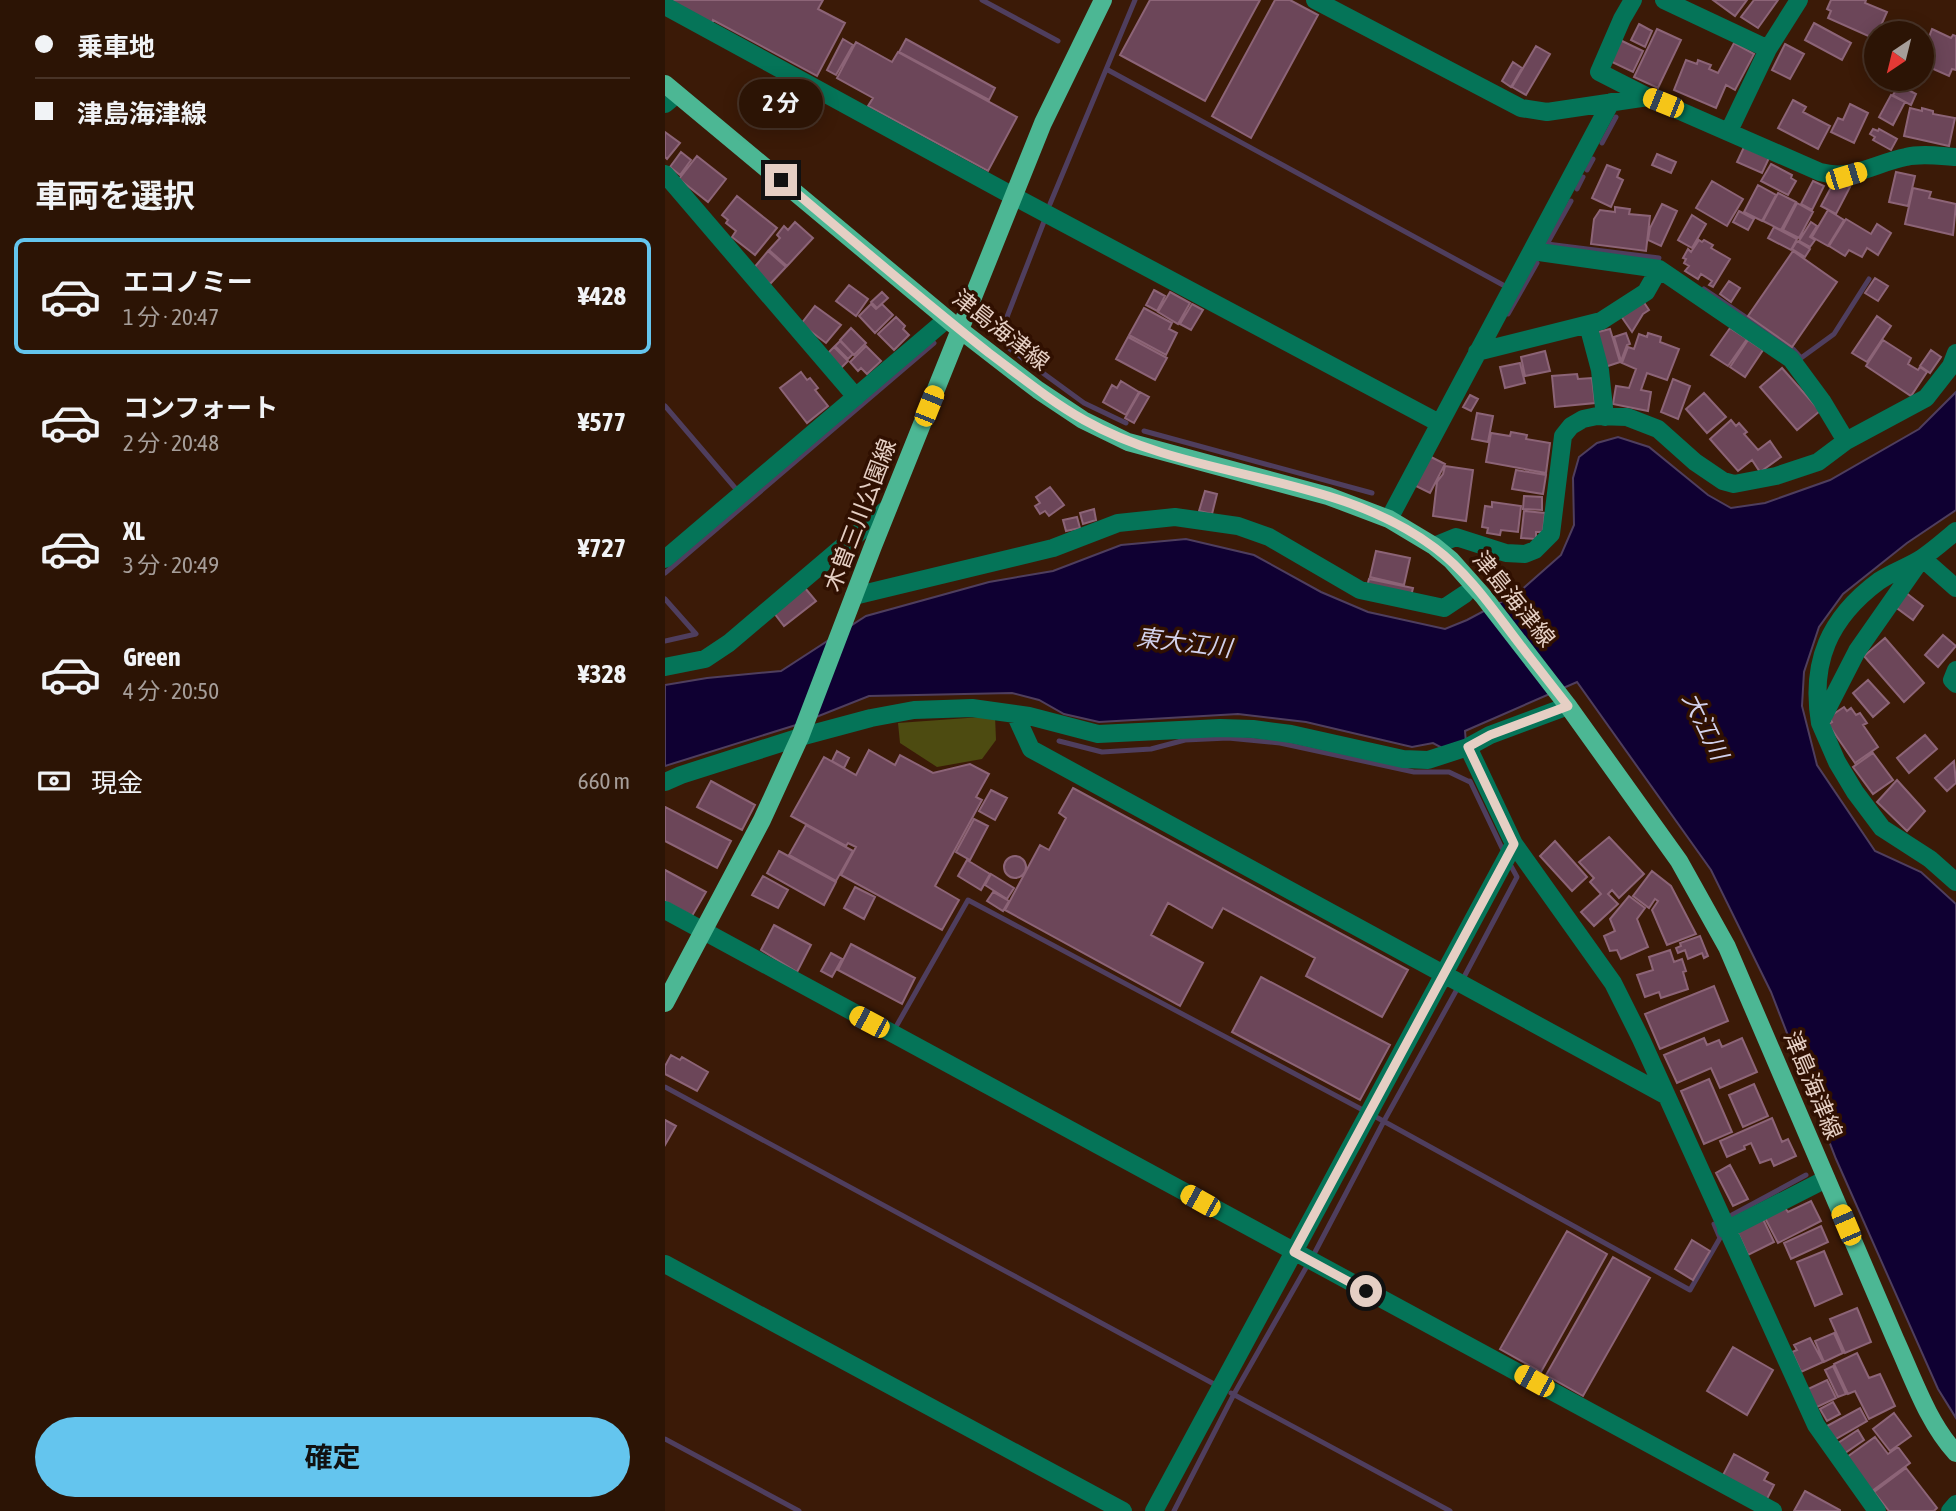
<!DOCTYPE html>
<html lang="ja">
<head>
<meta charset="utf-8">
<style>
	body { margin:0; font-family:"Asap Condensed","Noto Sans JP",sans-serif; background:#382113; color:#f1f3f6; height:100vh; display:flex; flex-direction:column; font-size:26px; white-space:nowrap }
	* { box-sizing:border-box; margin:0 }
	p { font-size:23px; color:#a69e9a }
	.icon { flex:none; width:38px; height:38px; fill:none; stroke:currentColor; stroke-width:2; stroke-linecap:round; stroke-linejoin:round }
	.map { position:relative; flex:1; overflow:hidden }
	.drawer { display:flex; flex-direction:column; background:#2c1405; width:665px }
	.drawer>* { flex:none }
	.hud { display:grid; align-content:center; height:154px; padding:0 35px; background:#2c1405 }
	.needle { width:46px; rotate:215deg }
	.fabs { position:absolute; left:1199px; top:21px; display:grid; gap:14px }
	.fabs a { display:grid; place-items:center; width:70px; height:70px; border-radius:50%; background:#2c1405; box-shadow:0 4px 18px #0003,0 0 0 2px #483327; font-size:35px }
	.end { position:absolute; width:32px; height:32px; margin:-16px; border:9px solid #e5cfc4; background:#111; box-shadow:0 0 0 4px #111 }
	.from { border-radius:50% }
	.bubble { position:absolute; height:49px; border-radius:24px; background:#2c1405; box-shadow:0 4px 18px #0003,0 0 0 2px #483327; font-size:23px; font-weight:700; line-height:49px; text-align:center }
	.car { position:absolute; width:21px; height:42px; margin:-21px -10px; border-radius:9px; box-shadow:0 0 5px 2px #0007; background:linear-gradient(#f5c518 24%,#345 0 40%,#f5c518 0 76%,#345 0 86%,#f5c518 0) }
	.hud b { display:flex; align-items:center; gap:24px; height:66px; font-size:26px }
	.hud b+b { border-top:2px solid #483327 }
	.hud i { width:18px; height:18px; background:#f1f3f6 }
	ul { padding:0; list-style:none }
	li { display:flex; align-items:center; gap:21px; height:116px; margin:0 14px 10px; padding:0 21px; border:4px solid transparent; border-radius:10px }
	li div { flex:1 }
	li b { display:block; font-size:26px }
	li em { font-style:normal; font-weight:700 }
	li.active { border-color:#64c5ee }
	li>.icon { width:63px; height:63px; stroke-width:1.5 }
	h2 { padding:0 35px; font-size:32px; line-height:84px }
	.pay { display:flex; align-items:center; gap:18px; height:77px; padding:0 35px; font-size:26px }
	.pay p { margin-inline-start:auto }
	.cta { display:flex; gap:14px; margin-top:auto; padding:14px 35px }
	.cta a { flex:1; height:80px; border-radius:42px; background:#64c5ee; color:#111; font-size:28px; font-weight:700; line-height:80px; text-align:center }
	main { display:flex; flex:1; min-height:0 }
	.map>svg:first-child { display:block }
	.green { fill:#4d4b11 }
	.water { fill:#0f0032; stroke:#4f3e5e; stroke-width:2 }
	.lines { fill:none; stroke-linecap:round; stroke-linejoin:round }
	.stream { stroke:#4f3e5e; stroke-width:5 }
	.building { fill:#6c4659; stroke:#8c6477; stroke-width:2 }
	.minor { stroke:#057458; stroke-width:18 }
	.major { stroke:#4cb794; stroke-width:18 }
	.route { stroke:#e5cfc4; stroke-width:9 }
	.labels { text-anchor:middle; stroke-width:7; stroke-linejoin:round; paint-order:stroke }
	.street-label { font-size:23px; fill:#e5cfc4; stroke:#301001 }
	.water-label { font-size:24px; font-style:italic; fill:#d1d0eb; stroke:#301001 }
</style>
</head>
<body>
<main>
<section class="drawer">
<div class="hud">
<b><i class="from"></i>乗車地</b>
<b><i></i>津島海津線</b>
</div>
<h2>車両を選択</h2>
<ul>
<li class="active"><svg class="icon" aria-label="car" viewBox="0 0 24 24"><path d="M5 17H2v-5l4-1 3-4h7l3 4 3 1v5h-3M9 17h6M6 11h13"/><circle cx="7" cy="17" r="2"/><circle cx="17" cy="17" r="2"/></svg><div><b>エコノミー</b><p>1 分 · 20:47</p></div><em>¥428</em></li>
<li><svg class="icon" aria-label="car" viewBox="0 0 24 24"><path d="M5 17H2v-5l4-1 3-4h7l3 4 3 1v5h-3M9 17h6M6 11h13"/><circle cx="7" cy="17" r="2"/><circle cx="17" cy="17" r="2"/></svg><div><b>コンフォート</b><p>2 分 · 20:48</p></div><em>¥577</em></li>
<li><svg class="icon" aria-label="car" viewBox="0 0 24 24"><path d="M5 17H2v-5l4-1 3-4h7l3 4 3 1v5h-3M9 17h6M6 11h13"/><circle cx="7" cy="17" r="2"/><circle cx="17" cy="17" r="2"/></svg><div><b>XL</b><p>3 分 · 20:49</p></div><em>¥727</em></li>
<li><svg class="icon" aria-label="car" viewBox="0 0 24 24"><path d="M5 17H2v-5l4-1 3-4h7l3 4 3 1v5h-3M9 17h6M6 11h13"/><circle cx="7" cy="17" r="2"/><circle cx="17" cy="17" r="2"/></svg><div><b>Green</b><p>4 分 · 20:50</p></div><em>¥328</em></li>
</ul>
<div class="pay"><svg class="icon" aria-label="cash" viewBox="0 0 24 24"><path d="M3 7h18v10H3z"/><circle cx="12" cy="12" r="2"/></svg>現金<p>660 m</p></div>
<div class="cta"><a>確定</a></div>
</section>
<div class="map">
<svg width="1291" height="1511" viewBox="0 0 1291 1511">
	<rect width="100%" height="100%" fill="#3b1a07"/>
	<path class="green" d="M330 716 331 740 317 759 272 767 235 743 233 723Z"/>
	<path class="water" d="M1291 392V510L1242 543 1178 594 1154 627 1139 672 1137 706 1152 765 1210 851 1256 872 1291 904V1418L1273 1389 1171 1159 1106 992 1046 870 912 682 800 731 801 743 779 749 768 743 747 747 641 722 573 714 434 722 399 714 374 700 347 693 204 696 131 725 0 766V685L42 678 116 671 201 616 324 582 388 571 456 545 521 539 589 555 656 592 703 612 780 629 802 620 853 593 896 555 909 525 908 478 914 457 932 443 953 437 984 447 1043 495 1066 508 1100 503 1165 480 1254 429Z"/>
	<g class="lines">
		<path class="stream" d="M317 0 393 41
			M443 70 838 285
			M937 143 951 117
			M922 170 928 159
			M912 189 918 177
			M906 201 882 244 994 258
			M385 204 470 0
			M380 219 340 322 345 349 419 403 461 423
			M1039 289 1128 349 1136 358 1169 334 1204 279
			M843 314 872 263
			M0 406 71 489
			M479 431 707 493
			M0 573 269 343
			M0 599 31 634 0 641
			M394 741 437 752 486 749 520 740 563 738 615 743 749 772H784L805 782
			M805 781 837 848
			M799 977 852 877 846 866
			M232 1025 303 900 696 1109
			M0 1087 549 1384
			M711 1117 1025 1290 1055 1238 1049 1224
			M1067 1215 1141 1175
			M649 1254 719 1121 791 991
			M566 1393 785 1511
			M0 1439 134 1511
			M509 1511 569 1394 642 1266"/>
	</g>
	<path class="building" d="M3 0H158L153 9 180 23 152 76 48 20 47 24Z
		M485 0H595L540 101 455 55Z
		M610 0H625L653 15 586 138 547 116Z
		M1048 0H1082L1070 16Z
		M1089 0H1113L1093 28 1076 17Z
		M1166 0H1201L1200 3 1222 12 1210 39 1163 18 1166 11 1162 9Z
		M1149 23 1186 43 1177 60 1140 40Z
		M974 24 987 31 980 47 966 40Z
		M992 29 1016 40 993 88 969 77Z
		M1267 29 1286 38 1288 35 1291 36V70L1287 69 1284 76 1266 68 1268 64 1256 59V45L1258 41 1262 42Z
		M178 39 188 45 171 75 162 70Z
		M241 39 330 88 324 100 234 52Z
		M955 40 978 51 968 72 945 61Z
		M191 42 227 62 233 52 352 117 323 171 203 106 208 98 172 78Z
		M1069 43 1089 54 1070 90 1061 85 1051 108 1009 90 1021 60 1032 64 1033 60 1046 65 1044 69 1053 73Z
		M1120 44 1139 54 1125 79 1107 70Z
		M871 46 885 54 861 95 847 87Z
		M848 62 857 68 846 87 837 81Z
		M1234 85 1251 94 1246 105 1228 95Z
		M1226 95 1240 102 1228 125 1214 117Z
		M1128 100 1141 107 1138 112 1165 126 1153 149 1113 128Z
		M1185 104 1203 113 1189 143 1166 132 1173 118 1178 120Z
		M1245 108 1257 111V108L1268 111V114L1290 118 1284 146 1239 136Z
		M1208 129 1213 131 1214 129 1232 139 1226 150 1208 140 1210 137 1205 134Z
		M0 132 15 143 2 159 0 157Z
		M1079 147 1104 158 1097 173 1072 162Z
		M16 152 26 160 15 175 5 167Z
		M992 154 1011 162 1006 173 987 165Z
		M32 156 61 179 43 202 14 179Z
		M1106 164 1127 175 1126 178 1131 181 1123 195 1096 181Z
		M942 165 955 170 952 177 958 180 946 207 927 198Z
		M1231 172 1250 176 1243 206 1224 202Z
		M1170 180 1185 187 1171 214 1156 206Z
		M1047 181 1078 199 1062 226 1031 208Z
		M1148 181 1159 186 1147 210 1136 204Z
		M1093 185 1111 195 1097 221 1079 212Z
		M1248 188 1266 192 1264 198 1291 204 1288 235 1240 224Z
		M1113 193 1131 202 1116 230 1098 221Z
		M72 196 112 228 90 255 67 237 71 231 61 223 63 220 57 215Z
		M1132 203 1148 212 1134 238 1118 230Z
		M997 204 1012 211 996 246 983 240 985 228Z
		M950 207 965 209 964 214 985 216 981 251 926 244 929 219 935 210 950 212Z
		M1163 210 1179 220 1163 246 1147 237Z
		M1074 211 1089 219 1083 230 1068 222Z
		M1027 215 1041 224 1027 248 1013 240Z
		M1181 219 1206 234 1212 224 1226 233 1213 255 1202 248 1197 257 1184 250 1180 256 1164 246Z
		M130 222 148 238 122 266 104 250 115 238 112 235 119 226 123 230Z
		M1146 222 1152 226 1145 237 1150 240 1145 247 1134 241Z
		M1109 227 1132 239 1126 250 1103 238Z
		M1034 240 1037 242 1039 240 1048 245 1046 248 1065 259 1048 287 1044 285 1047 281 1036 274 1033 279 1020 271 1024 266 1019 263 1021 259 1018 258 1023 249 1026 252Z
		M1132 241 1145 249 1140 257 1127 249Z
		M103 251 121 267 105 284 88 269Z
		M1128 251 1172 282 1127 347 1083 316Z
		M1210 278 1223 286 1213 301 1200 293Z
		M1064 281 1075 288 1066 302 1055 294Z
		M184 285 203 299 191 316 171 301Z
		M489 290 500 296 492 311 481 305Z
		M217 292 223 298 212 308 206 302Z
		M505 292 525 303 513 324 493 312Z
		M978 301 984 310 978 314 967 332 956 316Z
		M206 304 211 309 217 304 228 315 210 333 194 316Z
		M527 304 538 310 526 330 515 324Z
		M150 306 176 325 161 343 136 324Z
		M479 308 507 323 504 329 512 333 501 355 464 335Z
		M1212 316 1226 326 1202 362 1187 353Z
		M231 317 240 326 238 329 244 335 229 350 213 334Z
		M186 328 201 343 189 355 175 340Z
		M1065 328 1082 339 1063 366 1046 355Z
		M945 329 955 362 940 367 929 333Z
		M961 333 965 344 962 345 956 361 949 337Z
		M983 333 996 337 995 342 1014 349 1002 380 982 373 976 390 986 392 983 411 948 404 951 386 964 388 971 369 957 363 963 347 969 349 974 334 982 337Z
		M463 337 502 358 490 380 451 359Z
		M1083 340 1098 350 1080 377 1065 367Z
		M1218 340 1246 358 1243 364 1253 370 1255 367 1262 372 1246 396 1201 366Z
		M175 341 188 354 183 359 170 346Z
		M201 346 216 361 202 374 196 368 193 371 185 362Z
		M169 347 183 361 175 369 161 355Z
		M1266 350 1276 357 1265 373 1255 366Z
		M880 351 885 371 860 376 856 357Z
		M855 363 860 383 840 388 835 367Z
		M1117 368 1155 411 1132 430 1095 387Z
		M136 372 142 380 145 378 153 388 150 390 163 406 142 423 115 388Z
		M912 374 913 379 927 378 930 403 890 407 887 376Z
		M1008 379 1025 386 1013 419 996 412Z
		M456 381 474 392 461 415 438 402 447 385 452 388Z
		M475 392 484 397 469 423 460 418Z
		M1039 393 1061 417 1042 433 1021 409Z
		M805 395 813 399 806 411 798 407Z
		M812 413 828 416 823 442 807 439Z
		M1066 420 1071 426 1074 423 1082 432 1079 434 1093 450 1105 441 1116 457 1095 472 1087 460 1073 471 1045 439Z
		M846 432 862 435 861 439 885 443 881 473 821 462 826 433 845 436Z
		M764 456 780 464 765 493 749 485Z
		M780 466 808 470 801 521 768 516 772 482 778 474Z
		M851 470 881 475 878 494 847 489Z
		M385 487 399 505 384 516 380 511 375 514 370 506 375 503 371 497Z
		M540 491 552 494 547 514 534 511Z
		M859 496 877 497V510L858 509Z
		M827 502 856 506 853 532 836 530 835 535 822 533 823 528 817 527 820 506 827 507Z
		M429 509 431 520 418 524 415 513Z
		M859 511 880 513 878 532H871V539L856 538Z
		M412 517 415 528 401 531 398 520Z
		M711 551 745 558 739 585 705 577Z
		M704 579 748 588 746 596 702 586Z
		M140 588 151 601 119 626 109 613Z
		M1240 592 1258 606 1248 620 1229 606Z
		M1278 635 1291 646 1273 667 1260 655Z
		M1220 638 1259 683 1239 702 1199 656Z
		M1203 680 1224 703 1208 717 1188 693Z
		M1179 707 1182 711 1186 708 1191 715 1195 713 1202 723 1198 725 1213 747 1190 763 1163 724 1167 722 1164 717Z
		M1260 735 1272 749 1244 773 1232 758Z
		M204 750 230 765 235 755 268 773 305 764 324 774 311 797 317 800 270 886 294 900 277 930 176 875 191 847 183 843 181 846 126 816 159 757 191 775Z
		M172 751 184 758 179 768 167 761Z
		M1208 753 1228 780 1208 794 1188 767Z
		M1289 761 1291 783 1282 791 1270 778Z
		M1232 780 1260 811 1242 831 1212 802Z
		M46 781 90 805 77 830 32 807Z
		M408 788 743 970 717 1017 641 976 650 958 558 908 547 928 503 903 486 935 538 963 515 1006 340 910 375 845 384 850 401 818 394 813Z
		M326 790 342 798 330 820 314 811Z
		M0 807 66 841 52 868 0 841Z
		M309 819 323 826 305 860 291 852Z
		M141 825 188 851 171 881 124 855Z
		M944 837 979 874 954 898 947 890 943 894 953 904 929 926 916 912 936 894 925 882 929 878 914 862Z
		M890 841 922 877 907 891 875 856Z
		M114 851 171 882 159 905 102 873Z
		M339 867a11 11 0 1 1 22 0a11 11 0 1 1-22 0Z
		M302 860 325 874 316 890 293 876Z
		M0 870 41 892 27 916 0 901Z
		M987 871 1006 886 1031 934 1002 945 987 910 993 901 990 899 984 908 968 896Z
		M326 874 349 888 342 899 320 885Z
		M98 876 123 890 113 908 87 895Z
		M190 887 210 897 199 919 179 908Z
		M328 892 344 901 338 911 322 901Z
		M964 896 980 908 972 919 983 947 956 959 952 950 945 951 939 936 950 931 945 919Z
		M109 925 146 945 132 972 96 950Z
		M1035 936 1043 956 1039 958 1037 953 1023 959 1020 950 1013 953 1011 948 1016 946 1015 943Z
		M186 944 250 978 237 1004 173 970Z
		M1005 950 1009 962 1017 959 1021 971 1018 972 1023 989 996 998 994 992 980 997 972 975 988 970 984 957Z
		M166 953 177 959 167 977 156 971Z
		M596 977 725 1045 695 1100 567 1032Z
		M1049 986 1063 1021 995 1049 980 1014Z
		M1039 1038 1042 1045 1054 1040 1057 1047 1077 1038 1092 1072 1055 1088 1046 1068 1012 1083 999 1055Z
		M6 1055 15 1060 17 1057 43 1072 32 1091 0 1074V1066Z
		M1044 1079 1067 1132 1039 1144 1016 1091Z
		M1089 1084 1103 1116 1078 1127 1064 1095Z
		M1107 1118 1117 1142 1123 1139 1131 1156 1109 1166 1106 1159 1095 1163 1086 1143 1079 1146 1080 1149 1062 1157 1055 1141Z
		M0 1120 11 1126 0 1145Z
		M1065 1165 1083 1199 1068 1206 1051 1173Z
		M1146 1201 1156 1221 1113 1243 1100 1218 1120 1208 1123 1212Z
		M1097 1217 1109 1242 1083 1255 1071 1229Z
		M1156 1226 1163 1242 1126 1259 1119 1243Z
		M902 1231 942 1254 876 1372 835 1349Z
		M1027 1240 1045 1251 1028 1280 1010 1269Z
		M1159 1251 1177 1294 1150 1306 1132 1262Z
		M948 1257 985 1278 918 1396 881 1375Z
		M1192 1308 1206 1342 1180 1353 1165 1319Z
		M1169 1333 1178 1353 1159 1362 1150 1341Z
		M1145 1338 1158 1362 1136 1372 1127 1352 1132 1350 1129 1345Z
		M1068 1347 1108 1370 1082 1415 1042 1391Z
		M1192 1353 1204 1378 1215 1374 1230 1406 1204 1419 1190 1391 1183 1394 1169 1364Z
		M1168 1366 1181 1394 1173 1397 1160 1370Z
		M1162 1380 1171 1398 1150 1408 1141 1390Z
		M1168 1402 1175 1414 1162 1421 1155 1409Z
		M1195 1408 1202 1421 1169 1440 1162 1426Z
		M1229 1413 1246 1436 1225 1451 1208 1429Z
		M1193 1430 1199 1440 1180 1453 1173 1443Z
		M1210 1437 1223 1454 1233 1447 1245 1463 1207 1491 1182 1457Z
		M1069 1454 1103 1473 1099 1480 1109 1485 1101 1501 1057 1477Z
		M1241 1468 1272 1508 1269 1511H1224L1209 1492Z
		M1140 1491 1175 1510V1511H1129Z"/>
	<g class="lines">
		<path class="minor" d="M650 0 856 108 882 112 983 97 1155 172C1187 181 1210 163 1241 157 1256 153 1275 156 1291 157
			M968 0 957 19 934 72 983 97
			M999 0 1103 49
			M0 6 348 196 774 423
			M0 104 12 94
			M1064 131 1103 49 1134 0
			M0 174 191 397
			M867 251 994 269 1126 359 1157 401 1181 441
			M923 325 935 370 940 417
			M812 352 936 321 981 292 994 269
			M724 519 946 102
			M769 546 791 537 841 553 860 554 870 550 886 534 898 436 906 426 918 419 932 416 962 417 993 429 1030 462 1058 481 1069 484 1111 476 1153 462 1181 441 1261 398 1286 366 1291 353
			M0 559 282 319
			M1291 588 1257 558 1192 651 1155 723 1172 762 1190 792 1217 828 1265 859 1291 882
			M189 596 388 548 453 523 510 517 573 526 604 537 695 590 779 608 800 594
			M0 667 40 659 64 643 223 508
			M1291 670 1287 680 1291 684
			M350 714 366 749 1002 1096
			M1155 723C1145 662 1164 618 1214 581 1227 572 1243 567 1257 558 1269 550 1280 540 1291 531
			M803 747 825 735 903 706
			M0 782 16 775 135 737 206 718 249 710 307 708 364 716 433 734 555 728 588 729 626 734 738 759 763 760 803 747 849 844 948 983 976 1039 1151 1425 1212 1511
			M0 910 1108 1511
			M1061 1230 1161 1179
			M0 1264 458 1511
			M489 1511 849 844
			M1285 1511 1291 1504"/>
		<path class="major" d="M0 84 294 329 373 390 418 420 463 442 663 496 724 519 769 546 786 560 818 596 903 706 1014 861 1062 947 1231 1341C1248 1378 1263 1423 1291 1453
			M0 1003 97 820 135 737 208 546 378 123 438 0"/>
	</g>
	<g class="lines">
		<path class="route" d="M116 180C185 238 253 297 324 353 355 376 385 401 419 420 528 482 668 471 770 548 798 569 820 598 841 626 861 653 882 679 903 706L825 735 803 747 849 844 629 1252 701 1291"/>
	</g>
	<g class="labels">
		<g class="street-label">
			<text transform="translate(336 330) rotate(38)" y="8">津島海津線</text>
			<text transform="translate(195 515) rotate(-69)" y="8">木曽三川公園線</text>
			<text transform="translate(849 599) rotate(51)" y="8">津島海津線</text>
			<text transform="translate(1148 1085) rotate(67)" y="8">津島海津線</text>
		</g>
		<g class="water-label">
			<text transform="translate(519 643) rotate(7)" y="8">東大江川</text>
			<text transform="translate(1040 726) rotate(64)" y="8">大江川</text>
		</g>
	</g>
</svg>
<div class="fabs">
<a><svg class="needle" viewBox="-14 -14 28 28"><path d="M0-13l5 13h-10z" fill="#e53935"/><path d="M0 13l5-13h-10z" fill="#a69e9a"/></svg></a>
</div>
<i class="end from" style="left:701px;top:1291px"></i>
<i class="end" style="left:116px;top:180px"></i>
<div class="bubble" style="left:74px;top:79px;width:84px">2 分</div>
<i class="car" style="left:998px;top:103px;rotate:292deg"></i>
<i class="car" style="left:1181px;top:176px;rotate:73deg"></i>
<i class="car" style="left:264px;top:406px;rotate:22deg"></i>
<i class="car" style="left:204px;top:1022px;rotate:298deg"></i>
<i class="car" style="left:535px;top:1201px;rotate:299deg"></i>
<i class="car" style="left:1181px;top:1225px;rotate:337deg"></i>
<i class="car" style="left:869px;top:1381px;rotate:299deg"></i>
</div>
</main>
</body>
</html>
